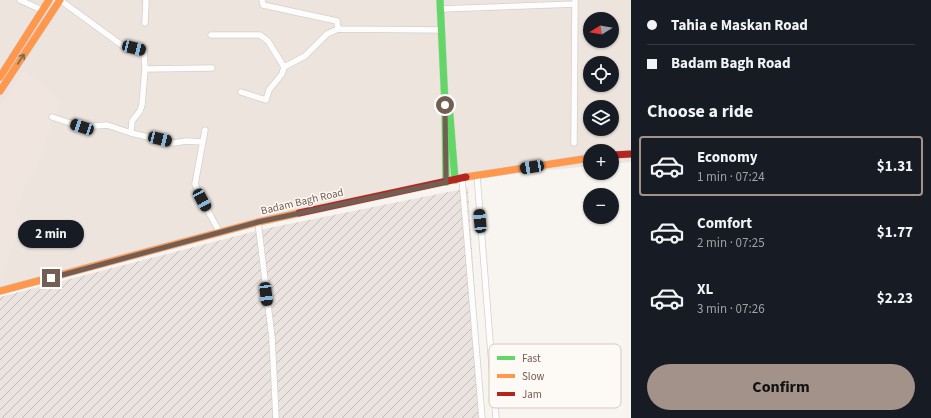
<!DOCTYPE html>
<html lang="en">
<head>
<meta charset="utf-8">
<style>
	body { margin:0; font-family:"Source Sans 3",sans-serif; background:#20242c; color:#f1f3f6; height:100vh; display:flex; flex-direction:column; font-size:15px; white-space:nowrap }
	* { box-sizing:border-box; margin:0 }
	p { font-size:13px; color:#9ea1a6 }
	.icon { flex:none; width:22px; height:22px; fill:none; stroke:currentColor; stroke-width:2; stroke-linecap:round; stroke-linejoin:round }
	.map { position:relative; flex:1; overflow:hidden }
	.side { display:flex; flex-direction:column; background:#171b24; width:300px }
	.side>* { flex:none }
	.top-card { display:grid; align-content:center; height:88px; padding:0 16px; background:#171b24 }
	.needle { width:26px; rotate:259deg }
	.buttons { position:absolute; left:583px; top:12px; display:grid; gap:8px }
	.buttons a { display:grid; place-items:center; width:36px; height:36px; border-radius:50%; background:#171b24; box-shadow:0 1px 3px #0004; font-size:20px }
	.end { position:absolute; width:18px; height:18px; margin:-9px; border:5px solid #745d52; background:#fff; box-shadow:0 0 0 2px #fff }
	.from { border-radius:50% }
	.bubble { position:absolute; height:28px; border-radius:14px; background:#171b24; box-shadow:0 1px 3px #0004; font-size:13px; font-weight:700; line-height:28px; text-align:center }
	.car { position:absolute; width:12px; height:24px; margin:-12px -6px; border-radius:5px; box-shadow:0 0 3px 1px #0007; background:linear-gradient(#222 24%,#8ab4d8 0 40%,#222 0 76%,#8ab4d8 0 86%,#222 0) }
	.top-card b { display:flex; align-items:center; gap:14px; height:38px; font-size:15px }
	.top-card b+b { border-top:1px solid #363941 }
	.top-card i { width:10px; height:10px; background:#f1f3f6 }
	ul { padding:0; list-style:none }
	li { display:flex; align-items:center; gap:12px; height:60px; margin:0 8px 6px; padding:0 8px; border:2px solid transparent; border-radius:4px }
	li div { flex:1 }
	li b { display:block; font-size:15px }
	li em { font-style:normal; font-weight:700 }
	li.selected { border-color:#a29289 }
	li>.icon { width:36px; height:36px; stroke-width:1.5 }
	h2 { padding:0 16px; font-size:18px; line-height:48px }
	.button { display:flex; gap:8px; margin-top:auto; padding:8px 16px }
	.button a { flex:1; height:46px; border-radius:24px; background:#a29289; color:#111; font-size:16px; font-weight:700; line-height:46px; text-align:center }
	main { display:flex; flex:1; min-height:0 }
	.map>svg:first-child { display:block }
	.residential { fill:#ede4dd; fill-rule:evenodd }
	.commercial { fill:#f1e5e0 }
	.industrial { fill:url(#industrial-furrows) }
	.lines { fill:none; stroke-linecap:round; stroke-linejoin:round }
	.street-casing { stroke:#d5d0cb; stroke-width:7 }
	.fast-casing { stroke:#d6d0cb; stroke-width:8 }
	.slow-casing { stroke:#d6d0cb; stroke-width:8 }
	.jam-casing { stroke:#d6d0cb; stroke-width:8 }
	.street { stroke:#fefdfd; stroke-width:5.5 }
	.fast { stroke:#63d668; stroke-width:7 }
	.slow { stroke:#ff974d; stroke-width:7 }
	.jam { stroke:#b3261e; stroke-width:7 }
	.oneway { stroke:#716f55 }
	.route { stroke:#745d52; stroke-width:5 }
	.labels { text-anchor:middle; stroke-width:3; stroke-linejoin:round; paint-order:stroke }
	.street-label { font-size:11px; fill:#745d52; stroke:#fdf9f4 }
	.key { fill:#fdf9f4; stroke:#d4cac3; stroke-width:1 }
	.key-label { font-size:11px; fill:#745d52 }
</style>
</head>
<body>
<main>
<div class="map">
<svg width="631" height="418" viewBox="0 0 631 418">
	<defs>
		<pattern id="industrial-furrows" width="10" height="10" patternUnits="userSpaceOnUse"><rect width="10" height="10" fill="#eae3df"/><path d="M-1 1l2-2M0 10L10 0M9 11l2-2" fill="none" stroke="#c2bbb7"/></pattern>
	</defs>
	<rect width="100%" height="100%" fill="#f8f4f0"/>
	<path class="residential" d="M0 0H631V162L612 164V151H590V166L466 178 341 203 0 291ZM590 19H612V41H590ZM590 63H612V85H590ZM590 107H612V129H590Z"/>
	<path class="commercial" d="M24 70 42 84 61 103 51 127 40 160 24 188 15 218 23 221 0 279V106Z"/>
	<path class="industrial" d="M468 188 483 418H0V297L264 229Z"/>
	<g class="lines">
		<defs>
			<path id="street" d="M20 0 42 10
				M60 0 123 46 144 51 145 69 142 105 140 111 132 121 131 133
				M262 0 263 5 337 21 338 29
				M440 9 575 4
				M145 23 146 0
				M211 35H260L268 41 284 67 282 74 269 90 266 100 241 92
				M284 67 305 56 327 34 338 29 441 30
				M145 69 212 68
				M52 117 82 127 107 125 131 133 174 143 186 141 203 142
				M205 130 195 184 202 200 220 233
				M574 143 575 0
				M477 175 496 418
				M462 179 482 418
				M258 222 272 338 276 418"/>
			<path id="fast" d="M440 0 445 105 446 182
				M449 104 455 180"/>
			<path id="slow" d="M0 77 49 0
				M0 91 60 0
				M466 177 590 158
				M0 291 258 222 299 213"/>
			<path id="jam" d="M612 155 631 154
				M299 213 466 177"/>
		</defs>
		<use href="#street" class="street-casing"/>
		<use href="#fast" class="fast-casing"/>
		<use href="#slow" class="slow-casing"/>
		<use href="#jam" class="jam-casing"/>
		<use href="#street" class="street"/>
		<use href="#fast" class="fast"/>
		<use href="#slow" class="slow"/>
		<use href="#jam" class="jam"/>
	</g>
	<defs><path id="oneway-shaft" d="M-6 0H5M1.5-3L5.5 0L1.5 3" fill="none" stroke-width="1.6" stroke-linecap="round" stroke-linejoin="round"/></defs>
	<use class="oneway" href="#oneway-shaft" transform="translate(21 59) rotate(-57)"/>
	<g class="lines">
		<path class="route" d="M51 278 258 222 446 182 445 105"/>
	</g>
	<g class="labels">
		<g class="street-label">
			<text transform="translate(302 201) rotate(-13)" y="4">Badam Bagh Road</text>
		</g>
	</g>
	<rect x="489" y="344" width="132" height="64" rx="6" class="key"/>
	<rect x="497" y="356" width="18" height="4" fill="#63d668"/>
	<rect x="497" y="374" width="18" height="4" fill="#ff974d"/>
	<rect x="497" y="392" width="18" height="4" fill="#b3261e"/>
	<g class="key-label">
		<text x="522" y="362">Fast</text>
		<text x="522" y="380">Slow</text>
		<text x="522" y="398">Jam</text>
	</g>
</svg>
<div class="buttons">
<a><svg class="needle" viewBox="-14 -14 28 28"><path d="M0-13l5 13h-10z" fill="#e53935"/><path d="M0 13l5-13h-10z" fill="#9ea1a6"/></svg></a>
<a><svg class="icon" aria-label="locate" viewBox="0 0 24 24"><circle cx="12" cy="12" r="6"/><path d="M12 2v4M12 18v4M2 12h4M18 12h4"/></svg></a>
<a><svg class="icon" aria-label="layers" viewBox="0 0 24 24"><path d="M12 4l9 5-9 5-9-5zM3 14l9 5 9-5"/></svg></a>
<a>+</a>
<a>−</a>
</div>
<i class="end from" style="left:445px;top:105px"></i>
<i class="end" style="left:51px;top:278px"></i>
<div class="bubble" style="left:18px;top:220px;width:66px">2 min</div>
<i class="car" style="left:134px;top:48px;rotate:104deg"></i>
<i class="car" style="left:82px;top:127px;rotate:288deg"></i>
<i class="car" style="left:160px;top:139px;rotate:104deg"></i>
<i class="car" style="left:532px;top:167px;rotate:261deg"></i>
<i class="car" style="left:202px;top:200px;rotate:151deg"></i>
<i class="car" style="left:480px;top:221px;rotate:355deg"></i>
<i class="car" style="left:266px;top:294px;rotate:173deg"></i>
</div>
<section class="side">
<div class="top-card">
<b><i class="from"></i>Tahia e Maskan Road</b>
<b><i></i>Badam Bagh Road</b>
</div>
<h2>Choose a ride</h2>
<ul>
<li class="selected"><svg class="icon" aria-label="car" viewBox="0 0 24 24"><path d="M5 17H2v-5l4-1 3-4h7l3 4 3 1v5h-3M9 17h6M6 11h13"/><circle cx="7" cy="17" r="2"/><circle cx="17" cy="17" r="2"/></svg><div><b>Economy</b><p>1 min · 07:24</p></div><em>$1.31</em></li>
<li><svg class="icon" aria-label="car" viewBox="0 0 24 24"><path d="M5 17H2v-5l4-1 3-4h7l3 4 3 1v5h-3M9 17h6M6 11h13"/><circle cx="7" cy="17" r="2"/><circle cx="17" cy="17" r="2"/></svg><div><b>Comfort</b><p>2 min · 07:25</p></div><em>$1.77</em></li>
<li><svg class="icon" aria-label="car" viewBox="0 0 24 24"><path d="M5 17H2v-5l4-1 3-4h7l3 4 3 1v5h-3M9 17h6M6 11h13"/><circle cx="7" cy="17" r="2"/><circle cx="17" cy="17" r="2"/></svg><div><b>XL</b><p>3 min · 07:26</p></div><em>$2.23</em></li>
</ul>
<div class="button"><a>Confirm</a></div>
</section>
</main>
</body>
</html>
